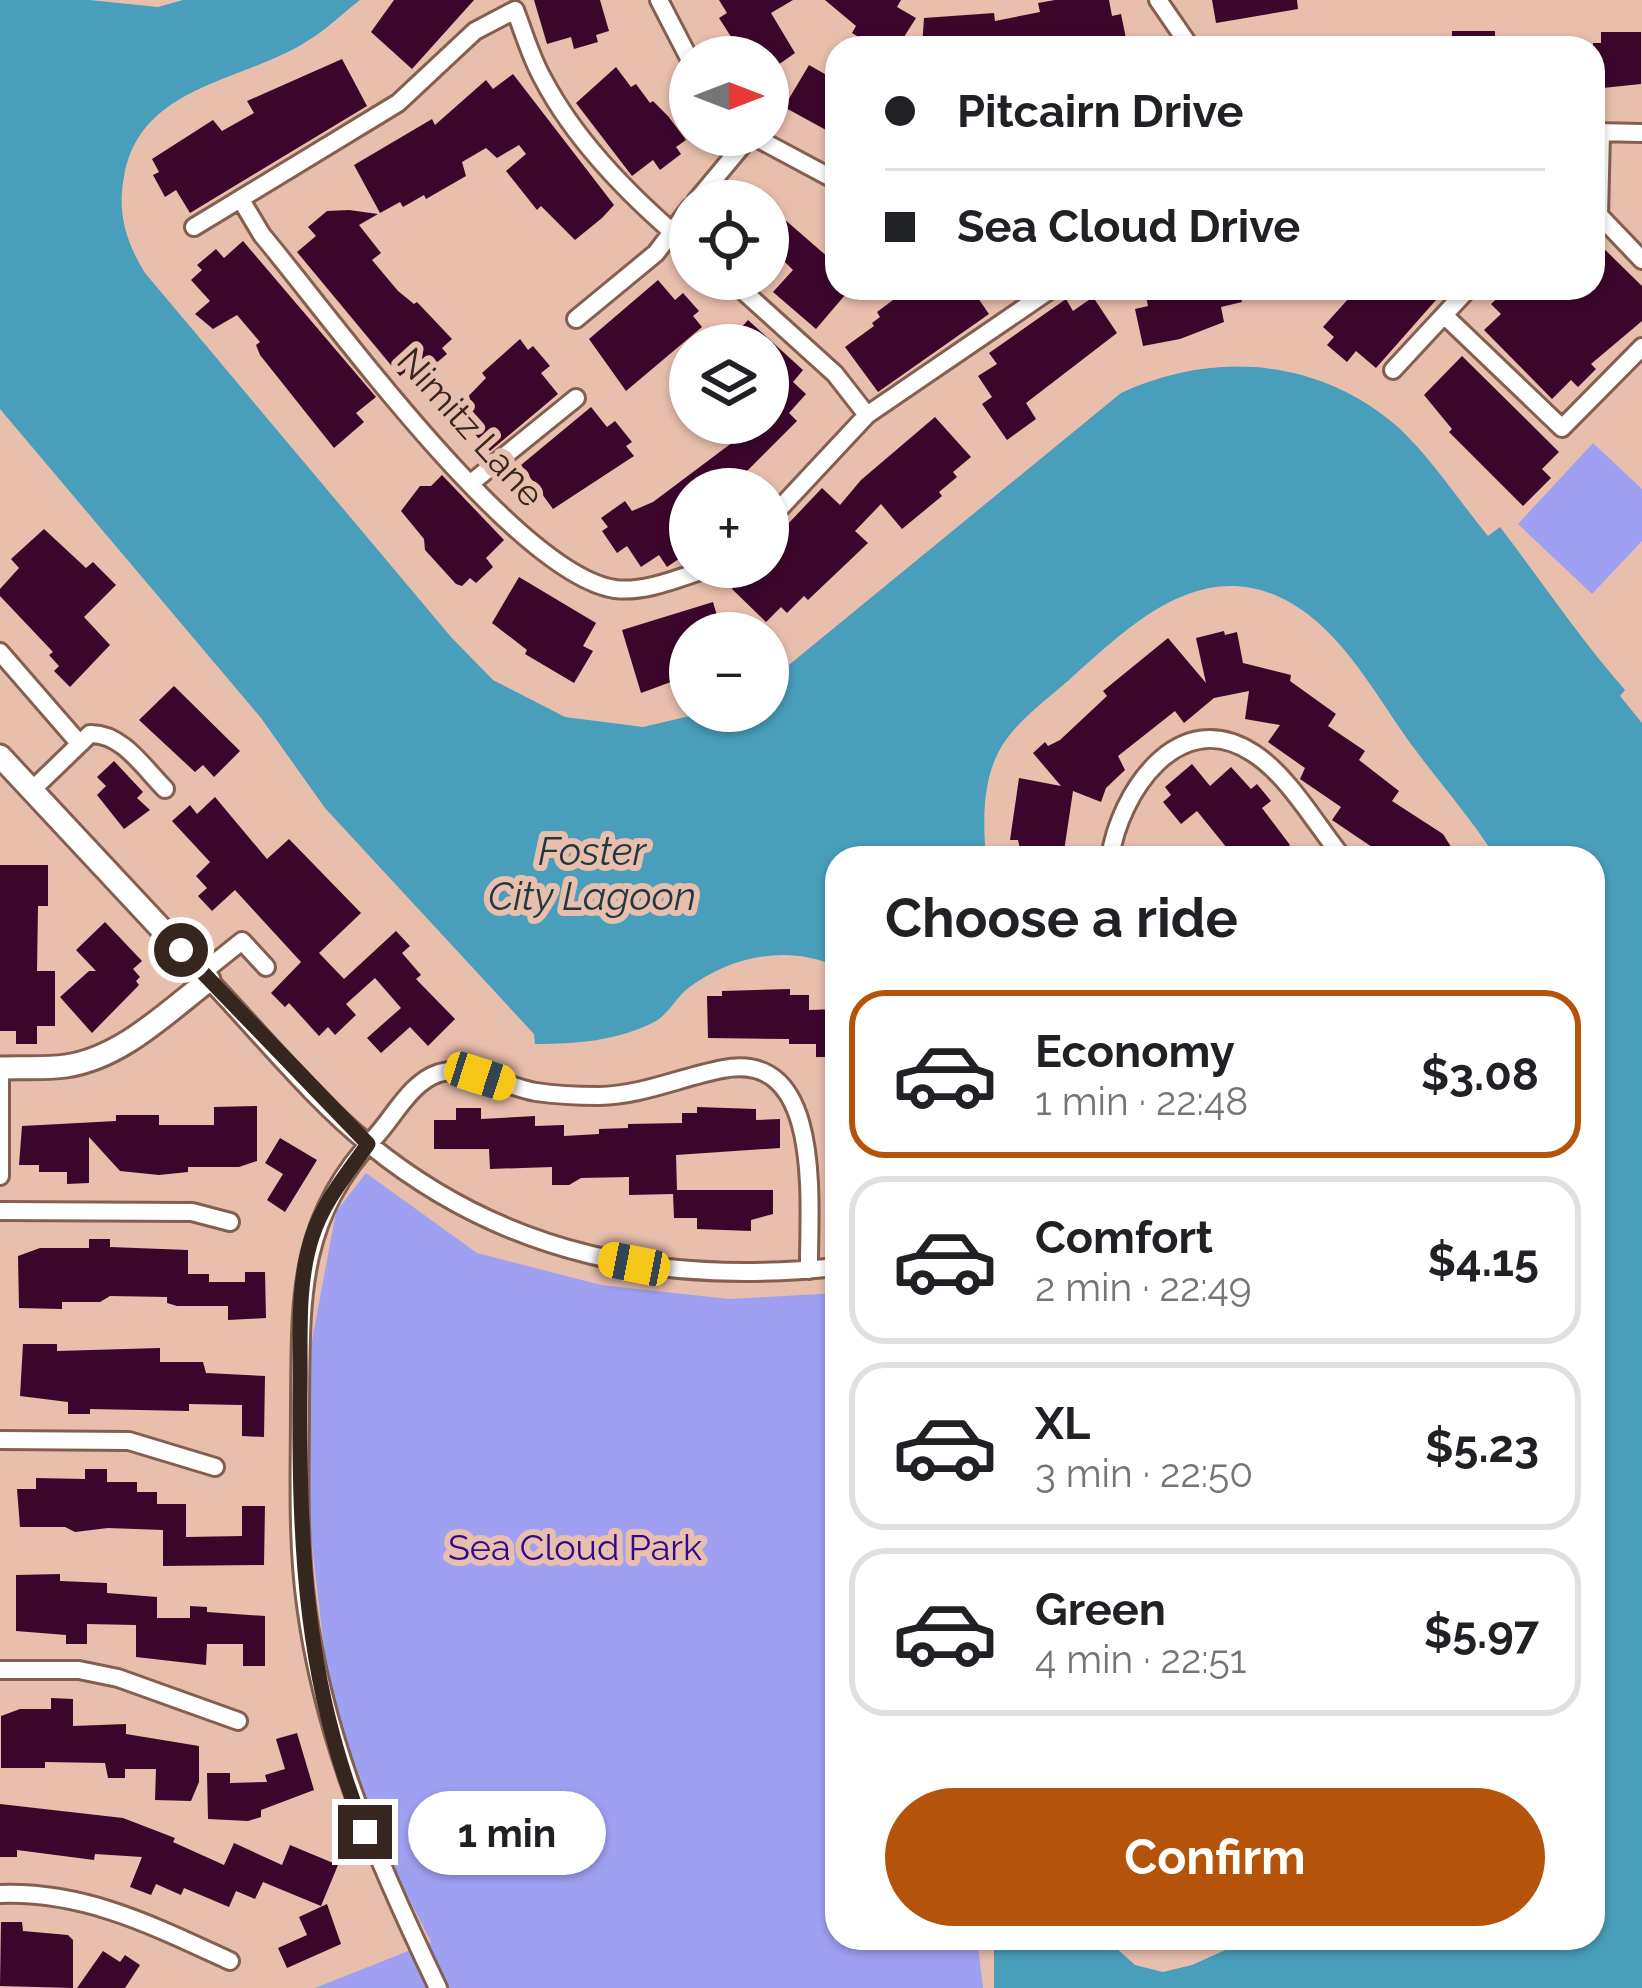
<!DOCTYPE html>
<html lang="en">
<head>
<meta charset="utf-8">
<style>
	body { margin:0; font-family:Raleway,sans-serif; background:#f6f6f6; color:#202124; height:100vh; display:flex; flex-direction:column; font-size:45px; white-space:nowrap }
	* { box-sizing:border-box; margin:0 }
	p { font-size:39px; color:#757577 }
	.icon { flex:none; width:66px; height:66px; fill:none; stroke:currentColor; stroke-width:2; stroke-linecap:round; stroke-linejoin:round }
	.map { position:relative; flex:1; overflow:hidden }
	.panel { position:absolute; left:825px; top:846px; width:780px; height:1104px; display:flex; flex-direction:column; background:#fff; border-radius:36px; box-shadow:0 3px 9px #0004 }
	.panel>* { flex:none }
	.guide { position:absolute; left:825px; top:36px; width:780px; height:264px; border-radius:36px; box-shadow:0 3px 9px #0004; display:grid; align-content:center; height:264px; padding:0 60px; background:#fff }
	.needle { width:78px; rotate:90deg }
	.tools { position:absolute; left:669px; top:36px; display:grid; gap:24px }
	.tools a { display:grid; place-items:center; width:120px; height:120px; border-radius:50%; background:#fff; box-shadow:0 3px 9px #0004; font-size:60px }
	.end { position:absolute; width:54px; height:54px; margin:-27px; border:15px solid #362620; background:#fff; box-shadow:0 0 0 6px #fff }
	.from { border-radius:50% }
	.bubble { position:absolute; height:84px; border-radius:42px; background:#fff; box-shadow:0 3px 9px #0004; font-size:39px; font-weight:700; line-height:84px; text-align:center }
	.car { position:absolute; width:36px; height:72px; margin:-36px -18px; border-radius:15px; box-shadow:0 0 9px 3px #0007; background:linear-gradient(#f5c518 24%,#345 0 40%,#f5c518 0 76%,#345 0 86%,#f5c518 0) }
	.guide b { display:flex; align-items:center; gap:42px; height:114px; font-size:45px }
	.guide b+b { border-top:3px solid #e0e0e0 }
	.guide i { width:30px; height:30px; background:#202124 }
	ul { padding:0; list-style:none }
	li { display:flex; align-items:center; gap:36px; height:168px; margin:0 24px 18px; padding:0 36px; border:6px solid #e0e0e0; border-radius:36px }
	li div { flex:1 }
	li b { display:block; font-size:45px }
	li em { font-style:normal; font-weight:700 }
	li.selected { border-color:#b45309 }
	li>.icon { width:108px; height:108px; stroke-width:1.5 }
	h2 { padding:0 60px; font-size:54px; line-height:144px }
	.action { display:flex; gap:24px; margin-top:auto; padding:24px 60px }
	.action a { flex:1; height:138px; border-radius:72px; background:#b45309; color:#fff; font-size:48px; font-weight:700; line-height:138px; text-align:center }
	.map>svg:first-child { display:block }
	.green { fill:#9fa0f2 }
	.water { fill:#489ebb }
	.building { fill:#3c062c }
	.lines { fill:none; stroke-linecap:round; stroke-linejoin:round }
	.minor-casing { stroke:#845f50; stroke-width:22 }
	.tertiary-casing { stroke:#845f50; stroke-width:27 }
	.minor { stroke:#fff; stroke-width:16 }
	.tertiary { stroke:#fff; stroke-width:21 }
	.route { stroke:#362620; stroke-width:15 }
	.labels { text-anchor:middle; stroke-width:12; stroke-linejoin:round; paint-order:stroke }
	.street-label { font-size:36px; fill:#362620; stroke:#e8bead }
	.park-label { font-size:36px; fill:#31078c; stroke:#e8bead }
	.water-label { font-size:39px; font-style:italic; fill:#1e3942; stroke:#e8bead }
</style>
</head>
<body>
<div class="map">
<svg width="1642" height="1988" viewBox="0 0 1642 1988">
	<rect width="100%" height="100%" fill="#e8bead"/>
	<path class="green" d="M1593 443 1642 489V541L1592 594 1518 524Z
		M366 1173 477 1253 601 1285 729 1299 837 1293V1938H977L983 1988H315L431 1942 383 1848 329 1692 310 1528V1351L336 1212Z"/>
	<path class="water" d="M0 0H89L158 7 183 0H360C343 13 327 29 309 40 243 83 140 84 124 177 117 213 126 242 145 273L451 637 493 680 565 717 643 727 711 711H768V682L1121 393C1214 350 1320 358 1399 428 1432 459 1459 501 1488 536L1500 527C1542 582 1580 639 1625 690L1620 696 1642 723V1988H994V1938H1105L1135 1965 1163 1972 1192 1965 1252 1938H1593V858H1496C1472 819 1441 785 1414 748 1375 695 1339 622 1275 595 1193 561 1125 630 1069 680 1045 701 1015 722 999 751 982 783 983 823 986 858H837V967C788 944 730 956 687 989 675 999 668 1015 654 1022 617 1041 576 1044 535 1044L534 1034 325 808 261 718 0 409Z"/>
	<path class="building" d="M394 0H474L412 69 371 32Z
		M534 0H600L609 31 596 35 598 42 574 49 571 37 547 44Z
		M719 0H793L771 13 795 53 768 72V57H744L719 18 727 13Z
		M825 0H901L897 7 916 18 897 48H876L852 33 856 26Z
		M1055 0H1109L1112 16 1121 14 1127 43 1103 48H922L924 18 994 13 995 21 1040 12 1038 3Z
		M1212 0H1297L1298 9 1216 23Z
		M1452 31H1495V48H1452Z
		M1601 32H1641V84L1593 89V43H1601Z
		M342 59 367 106 190 213 176 190 165 197 153 175 159 172 152 159 213 120 222 131 254 113 247 101Z
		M809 65 837 81V136L784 107Z
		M616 67 631 87 636 84 650 103 653 101 668 116 686 140 676 147 681 154 660 170 653 160 632 176 576 103Z
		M513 74 614 205 602 218 575 240 541 206 537 210 506 171 526 154 519 145 497 158 486 148 462 162 466 176 426 199 424 195 403 207 400 202 380 213 354 165 432 119 435 125 486 80 493 89Z
		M768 205 837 265V288H851L816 329 773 292 793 270 780 257 768 268Z
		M349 210 378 214 359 225 381 253 372 260 398 291 414 304 417 302 452 339 442 348 447 354 428 370 420 361 400 376 297 252 316 236 308 227 327 211Z
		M1593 238 1642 286V321L1591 364 1596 369 1578 387 1571 380 1552 399 1484 330 1501 314 1491 304 1508 288H1593Z
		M243 241 376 397 356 413 364 422 334 448 260 355 256 345 260 342 237 315 213 329 195 314 210 301 191 280 202 270 197 265 216 249 224 258Z
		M658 280 675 300 683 293 699 311 693 316 702 327 626 391 589 339Z
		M909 288H971L989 314 878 392 845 347 874 326 872 323 880 317 877 312Z
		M1144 288H1239L1242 302 1221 307 1224 322 1180 339 1143 346 1135 309 1148 306Z
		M1358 288H1422L1436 300 1376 368 1356 351 1347 362 1327 345 1334 337 1323 327Z
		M1093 297 1117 333 1026 403 1036 419 1007 440 982 404 992 397 978 376 997 364 989 353 1066 299 1073 311Z
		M748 320 803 370 793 382 806 394 789 413 797 421 743 475 753 489H690V551L667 567 659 555 641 567 627 546 617 553 602 531 608 527 601 518 625 501 632 511 653 502 741 436 737 433 746 423H768V345H726Z
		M520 339 528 350 533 346 550 366 541 373 558 394 490 451 454 411 486 378 482 373Z
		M1462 356 1559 452 1542 469 1551 478 1523 506 1449 432 1452 429 1424 395Z
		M591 407 607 427 615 421 632 442 626 446 634 456 553 509 521 465Z
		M935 417 971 457 953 472 957 477 939 492 942 496 902 529 881 504 855 531 868 543 808 600 804 596 787 613 781 607 766 622 732 589 747 567H768V545L822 488 840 505 861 480Z
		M442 475 504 540 486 558 493 567 476 583 470 578 462 586 456 584 425 550 424 539 401 511 420 486H431Z
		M44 529 86 568 93 562 116 585 84 617 110 645 70 687 54 671 59 666 49 655 53 652 0 596V589L19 568 11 559Z
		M519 577 596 623 583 646 593 651 574 683 525 654 527 650 492 623Z
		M713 602 722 633H690V675L641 693 622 630Z
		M1224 631 1225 635 1237 632 1243 663 1291 675 1290 681 1336 714 1328 726 1365 751 1359 760 1399 791 1392 801 1443 834 1458 858H1365L1372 847 1332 820 1341 807 1300 779 1305 768 1268 742 1280 725 1245 719 1249 691 1214 698 1184 723 1175 711 1118 756 1125 770 1106 788 1101 802 1073 791 1063 858H1022L1018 840H1010L1019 778 1061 786 1033 753 1045 742 1048 746 1060 740 1107 696 1103 691 1168 638 1206 683 1196 638Z
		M174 686 240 751 214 777 203 765 195 772 139 720Z
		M114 761 143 792 137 798 150 810 124 829 97 795 106 786 97 777Z
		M1192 764 1210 786 1231 767 1251 789 1257 784 1271 801 1262 808 1290 845 1275 858H1235L1197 811 1181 824 1163 802 1171 795 1165 787Z
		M215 797 267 859 289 839 361 913 319 953 344 979 396 931 410 946 402 953 421 975 416 979 455 1019 428 1046 410 1027 381 1053 367 1038 401 1008 375 978 346 1004 356 1015 335 1035 328 1027 319 1036 289 1003 285 1007 271 993 301 962 235 890 212 911 198 896 207 888 196 876 210 862 172 821 190 805 197 814Z
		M0 865H48V906H38L37 971H55V1026H37V1044H16V1031H0Z
		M105 922 142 961 133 969 140 977 136 981 139 985 92 1033 60 997 89 971H96L76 950Z
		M790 989V995H809V1010L837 1009V1057H816V1044H789V1039L708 1038 707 996H722V991Z
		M257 1106V1161L239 1167H188V1172L159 1175 120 1171 89 1137V1183L67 1184V1172H39V1165H19L22 1126 116 1121V1115H159V1125H214V1107Z
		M697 1107 756 1109V1120L780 1119V1148L676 1155 677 1190H773V1214L751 1220V1231L697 1229V1218H674L673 1194 629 1195V1177L581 1178 569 1185H552V1167L490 1169 489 1149H434V1120H456V1108H481V1119L535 1116V1126L564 1125V1136L599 1134V1129L628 1128V1124L682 1123V1113H697Z
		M280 1138 317 1160 285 1212 267 1200 283 1174 265 1163Z
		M89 1239H110V1247L188 1250V1274H209V1282H245V1272H265L266 1318 228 1320V1306H177L167 1303V1297L110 1296 100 1302H62V1309L19 1308 18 1256 40 1248H89Z
		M23 1344H57V1351L160 1348V1362H203L206 1373 265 1376 264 1437 242 1436V1405L189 1404V1411L90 1409V1414H68V1402L20 1396Z
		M85 1469H107V1482H137V1492H157V1504H186V1537L242 1536V1506H265L264 1565 163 1566V1530L108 1528 75 1532 65 1527H20L17 1489H36V1478L85 1479Z
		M60 1574V1581L107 1583V1593L157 1597V1618H190V1606L207 1607V1612L265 1616V1666H243V1644H207L206 1665 136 1657V1625L87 1624V1644H66V1635L16 1631V1575Z
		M51 1698 73 1699V1726L126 1724V1734L199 1746V1782L191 1801 155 1800 156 1769H125V1778H108L105 1763 45 1762V1768H1V1716L20 1709H51Z
		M297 1733 314 1790 261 1810V1817L248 1821 208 1819 207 1773H230V1783L267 1782 265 1775 285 1769 276 1739Z
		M0 1804 123 1818 175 1838 173 1842 224 1865 234 1843 282 1865 290 1845 338 1865 321 1906 263 1882 255 1899 236 1891 229 1907 184 1888 181 1895 156 1884 151 1895 130 1887 142 1857 95 1854 94 1860 17 1850V1857H0Z
		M327 1904 341 1944 287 1968 278 1948 307 1935 299 1917Z
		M1 1922H22L23 1931 68 1935 73 1940V1988L0 1986Z
		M103 1951 120 1962 125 1955 140 1965 125 1988H77Z"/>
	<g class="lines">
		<defs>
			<path id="minor" d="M659 0 690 60
				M1158 0 1191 48
				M1595 132 1642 133
				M1601 132 1599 215 1642 260
				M751 135 837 181
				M241 200 262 235C330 316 515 574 615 589 647 593 683 576 713 567
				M696 201 751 135
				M194 227 398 103 475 31 515 10C524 33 531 58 543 79 576 142 636 202 690 247
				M730 279 835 374 867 415
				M1444 315 1562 428 1642 347
				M576 319 656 253 690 208
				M1393 370 1469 288
				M471 483 576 398
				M768 521 867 415 1053 288
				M0 652 79 743
				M32 790 90 734C122 733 144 768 165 789
				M1110 858C1119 794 1178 704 1253 753 1289 776 1316 825 1343 858
				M202 973 242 941 266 967
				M209 980C259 1032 314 1101 370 1145 508 1257 664 1285 837 1267
				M0 1176V1068
				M0 1211 192 1212 230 1222
				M0 1440 129 1441 215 1467
				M0 1670H79L118 1678 238 1721
				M0 1894C85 1891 154 1926 230 1961
				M438 1988C379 1864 324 1743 306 1605 297 1539 300 1472 300 1406 301 1299 297 1219 376 1136 395 1115 411 1082 439 1073 470 1064 506 1087 536 1092 556 1095 579 1096 599 1096 643 1095 681 1077 723 1069 826 1049 808 1210 809 1270"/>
			<path id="tertiary" d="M0 756 209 980C166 1013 121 1058 66 1066 45 1069 21 1067 0 1068"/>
		</defs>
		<use href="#minor" class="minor-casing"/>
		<use href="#tertiary" class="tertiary-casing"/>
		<use href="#minor" class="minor"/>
		<use href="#tertiary" class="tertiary"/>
	</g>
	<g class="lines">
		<path class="route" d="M181 950 368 1144C347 1174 323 1202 312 1237 296 1286 301 1342 300 1392 299 1550 305 1684 365 1832"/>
	</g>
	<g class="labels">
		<g class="street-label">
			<text transform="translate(471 427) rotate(48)" y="13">Nimitz Lane</text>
		</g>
		<g class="park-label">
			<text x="575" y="1560">Sea Cloud Park</text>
		</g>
		<g class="water-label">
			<text x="592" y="865">Foster<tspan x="592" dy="45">City Lagoon</tspan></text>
		</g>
	</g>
</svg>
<div class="tools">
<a><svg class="needle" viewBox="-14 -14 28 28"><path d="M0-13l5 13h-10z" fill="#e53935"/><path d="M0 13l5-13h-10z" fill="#757577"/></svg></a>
<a><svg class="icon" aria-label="locate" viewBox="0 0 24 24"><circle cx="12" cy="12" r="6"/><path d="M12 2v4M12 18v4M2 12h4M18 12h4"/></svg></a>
<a><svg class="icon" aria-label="layers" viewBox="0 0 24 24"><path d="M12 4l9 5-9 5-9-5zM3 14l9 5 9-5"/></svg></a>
<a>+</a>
<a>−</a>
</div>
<i class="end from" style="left:181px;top:950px"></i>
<i class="end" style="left:365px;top:1832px"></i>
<div class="bubble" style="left:408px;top:1791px;width:198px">1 min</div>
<i class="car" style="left:480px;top:1076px;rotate:108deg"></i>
<i class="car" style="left:634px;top:1264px;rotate:281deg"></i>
<div class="guide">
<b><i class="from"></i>Pitcairn Drive</b>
<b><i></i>Sea Cloud Drive</b>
</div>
<section class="panel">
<h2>Choose a ride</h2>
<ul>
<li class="selected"><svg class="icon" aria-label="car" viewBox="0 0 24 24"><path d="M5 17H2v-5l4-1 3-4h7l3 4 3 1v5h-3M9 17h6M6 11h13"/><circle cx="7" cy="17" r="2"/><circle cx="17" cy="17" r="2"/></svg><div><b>Economy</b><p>1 min · 22:48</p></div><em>$3.08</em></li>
<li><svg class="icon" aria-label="car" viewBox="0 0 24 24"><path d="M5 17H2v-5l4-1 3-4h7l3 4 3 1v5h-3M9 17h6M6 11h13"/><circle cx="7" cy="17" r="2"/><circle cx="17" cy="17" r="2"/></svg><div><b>Comfort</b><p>2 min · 22:49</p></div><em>$4.15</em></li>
<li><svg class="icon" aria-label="car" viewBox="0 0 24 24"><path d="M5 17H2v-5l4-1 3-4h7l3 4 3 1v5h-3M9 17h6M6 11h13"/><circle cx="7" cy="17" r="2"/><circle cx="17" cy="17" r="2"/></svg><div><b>XL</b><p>3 min · 22:50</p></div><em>$5.23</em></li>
<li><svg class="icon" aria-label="car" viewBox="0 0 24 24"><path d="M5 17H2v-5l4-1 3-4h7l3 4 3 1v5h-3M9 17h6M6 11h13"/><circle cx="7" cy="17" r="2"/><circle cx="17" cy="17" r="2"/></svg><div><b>Green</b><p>4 min · 22:51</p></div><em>$5.97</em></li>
</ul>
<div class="action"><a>Confirm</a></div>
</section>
</div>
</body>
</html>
